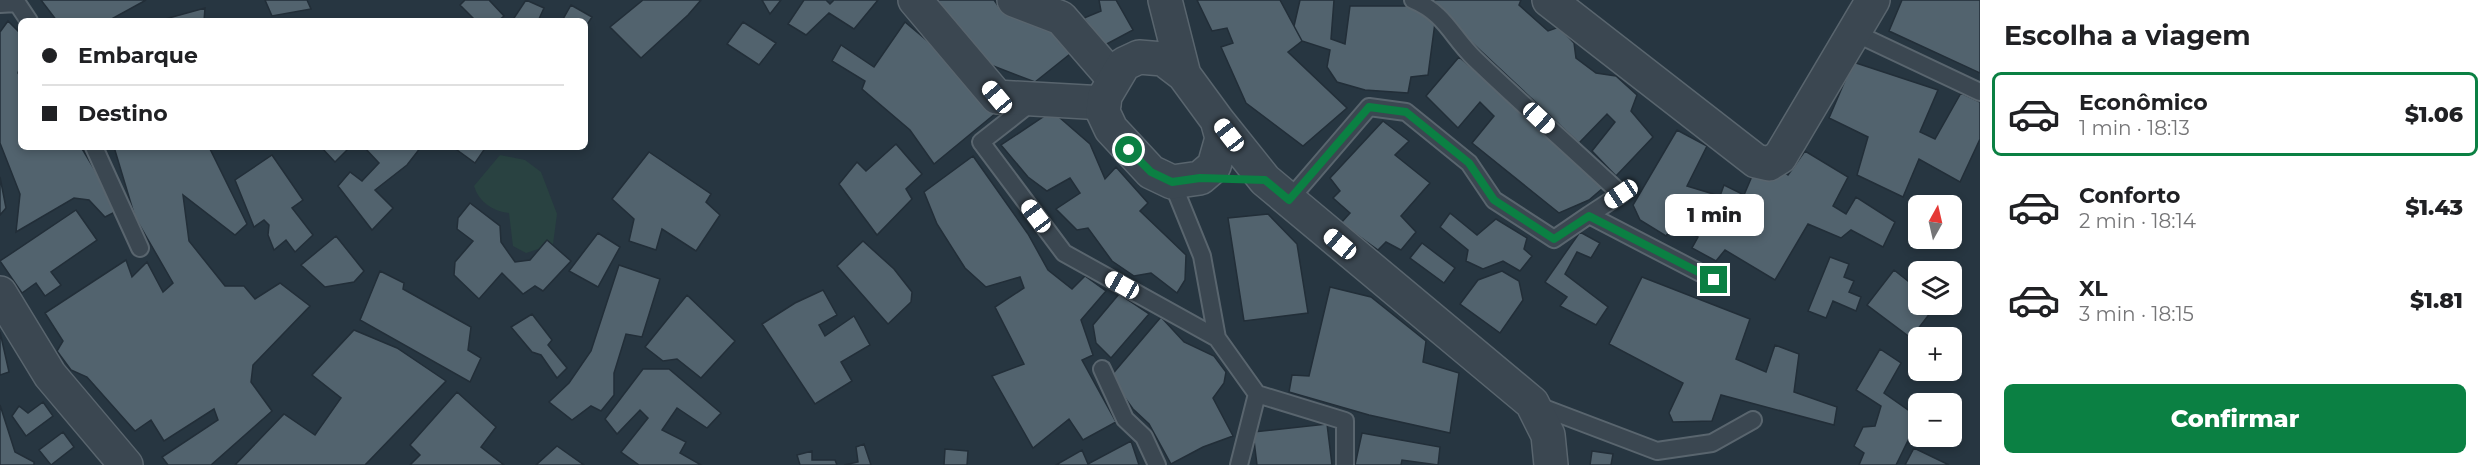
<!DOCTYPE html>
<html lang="pt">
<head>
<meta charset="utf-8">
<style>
	body { margin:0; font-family:Montserrat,sans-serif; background:#f6f6f6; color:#202124; height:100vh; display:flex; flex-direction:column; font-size:22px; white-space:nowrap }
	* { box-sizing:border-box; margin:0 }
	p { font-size:20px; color:#757577 }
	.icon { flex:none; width:33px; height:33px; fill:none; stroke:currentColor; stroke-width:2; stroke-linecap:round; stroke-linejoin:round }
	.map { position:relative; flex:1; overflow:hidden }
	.details { display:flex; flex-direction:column; background:#fff; width:510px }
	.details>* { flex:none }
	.guide { position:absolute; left:18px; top:18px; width:570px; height:132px; border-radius:9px; box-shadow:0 3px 9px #0003; display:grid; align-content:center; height:132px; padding:0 24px; background:#fff }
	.needle { width:39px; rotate:8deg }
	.tools { position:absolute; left:1908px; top:195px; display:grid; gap:12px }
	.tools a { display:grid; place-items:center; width:54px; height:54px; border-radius:9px; background:#fff; box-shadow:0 3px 9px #0003; font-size:30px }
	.end { position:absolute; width:27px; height:27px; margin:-14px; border:8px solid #0b8043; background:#fff; box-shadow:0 0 0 3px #fff }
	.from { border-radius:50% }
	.bubble { position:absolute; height:42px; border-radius:9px; background:#fff; box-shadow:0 3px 9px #0003; font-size:20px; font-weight:800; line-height:42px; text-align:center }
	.car { position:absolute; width:18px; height:36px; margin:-18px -9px; border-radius:8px; box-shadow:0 0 4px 2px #0007; background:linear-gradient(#fff 24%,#345 0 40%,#fff 0 76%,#345 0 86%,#fff 0) }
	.guide b { display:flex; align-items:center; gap:21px; height:57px; font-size:22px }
	.guide b+b { border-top:2px solid #e0e0e0 }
	.guide i { width:15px; height:15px; background:#202124 }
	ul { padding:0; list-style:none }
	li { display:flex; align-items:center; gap:18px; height:84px; margin:0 12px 9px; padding:0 12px; border:3px solid transparent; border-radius:9px }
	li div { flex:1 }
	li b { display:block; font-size:22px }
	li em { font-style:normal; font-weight:800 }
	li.current { border-color:#0b8043 }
	li>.icon { width:54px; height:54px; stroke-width:1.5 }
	h2 { padding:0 24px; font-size:27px; line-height:72px }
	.button { display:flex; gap:12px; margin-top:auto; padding:12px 24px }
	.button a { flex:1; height:69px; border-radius:9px; background:#0b8043; color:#fff; font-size:24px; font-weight:800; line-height:69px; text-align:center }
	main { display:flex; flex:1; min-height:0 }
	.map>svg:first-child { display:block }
	.green { fill:#294241 }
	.building { fill:#52636e; stroke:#222e38; stroke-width:1.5 }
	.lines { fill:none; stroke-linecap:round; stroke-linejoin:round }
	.service-casing { stroke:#59656e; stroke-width:20 }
	.minor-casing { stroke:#59656e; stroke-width:36 }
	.tertiary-casing { stroke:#59656e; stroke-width:36 }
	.service { stroke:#3b4751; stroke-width:16 }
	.minor { stroke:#3b4751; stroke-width:33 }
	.tertiary { stroke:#3b4751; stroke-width:33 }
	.route { stroke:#0b8043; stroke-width:8 }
</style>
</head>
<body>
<main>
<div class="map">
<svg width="1980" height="465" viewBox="0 0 1980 465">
	<rect width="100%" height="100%" fill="#273641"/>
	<path class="green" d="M500 155 525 160 541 172 557 214 553 244 526 253 513 246 509 213C492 211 479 202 474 186Z"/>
	<path class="building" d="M41 0H146L108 21H57Z
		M265 0H307L311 9 272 16Z
		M465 0H489L504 16 498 21H476L460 5Z
		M526 0 544 8 538 21H512Z
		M643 0H701L688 15 641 58 610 27Z
		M762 0H781L770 14Z
		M804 0H826L830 4 834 0H878L854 29 829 13 806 35 788 24Z
		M927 0H994L1001 10 1055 30 1075 50 1035 82 983 62Z
		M1099 0H1116L1133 30 1103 46 1084 18 1101 11Z
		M1197 0H1280L1302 41 1288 52 1347 108 1303 146 1246 103 1221 47 1233 43 1227 28 1212 31Z
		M1300 0H1334L1331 39 1345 44 1350 6H1415L1436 15 1428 75 1411 77 1408 93 1365 90 1337 82 1327 67 1330 50 1302 41 1294 26Z
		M1433 0H1521L1519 5 1548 31 1559 27 1574 43 1576 58 1596 73 1616 76 1637 95 1631 111 1653 137 1616 176 1592 151 1615 122 1607 114 1579 143 1467 38Z
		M1902 0H1980V73L1889 31Z
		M571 5 592 17 585 28V21H562Z
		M205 8 204 21H158Z
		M8 21 21 34V64L18 73 21 78V147H81L119 210 105 217 89 200 74 198 16 232 20 194 0 143V32Z
		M743 22 776 43 759 65 727 44Z
		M905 22 937 49 996 113 934 164 910 130 862 89 865 81 832 61 841 45 874 67Z
		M1459 57 1535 122 1603 188 1589 200 1559 213 1472 143 1494 116 1480 102 1458 128 1426 96Z
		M1853 62 1938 90 1920 132 1935 139 1961 93 1980 102V139L1960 182 1919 159 1903 197 1857 175 1868 137 1829 118Z
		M1052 111 1090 144 1105 179 1116 167 1148 203 1140 211 1186 255 1185 280 1177 293 1151 273 1134 276 1112 261 1088 228 1077 230 1056 209 1080 193 1070 178 1047 191 1028 177 1001 145Z
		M1383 121 1409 141 1395 155 1430 183 1401 216 1416 232 1401 250 1386 242 1378 250 1341 223 1350 213 1333 198 1340 191 1330 178Z
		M1677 130 1707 146 1687 186 1720 196 1724 185 1744 195 1761 155 1788 175 1805 151 1848 177 1833 206 1846 214 1856 197 1895 222 1883 247 1851 230 1841 238 1808 224 1775 280 1725 250 1716 261 1692 248 1698 237 1674 225 1666 236 1640 220 1633 205Z
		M896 144 922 174 906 189 912 199 877 235 839 184 857 162 866 171Z
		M114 147H209L247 224 235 235 183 195 189 241 225 286H244L255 299 280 283 310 306 253 365 251 382 272 411 211 465H168L162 457 218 420 214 409 164 441 151 420 135 431 87 377 71 370 57 351 63 341 45 313 126 260 132 277 147 262 163 292 173 283 135 217Z
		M321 147H350L335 162Z
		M364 147H421L407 165 375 190 393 208 372 230 338 186 350 172 362 181 379 163Z
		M453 147H486L475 163Z
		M649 152 711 194 706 202 720 215 696 251 662 229 656 250 629 241 634 219 612 199Z
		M272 155 303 200 292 208 313 235 295 252 286 240 274 250 268 235 269 225 264 220 254 227 235 180Z
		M973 156 1028 234 1048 270 1072 289 1085 276 1106 291 1081 320 1093 355 1082 360 1116 422 1083 440 1069 419 1033 448 992 376 1024 364 995 307 1024 288 1020 277 986 287 965 268 937 224 924 192Z
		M0 177 6 208 0 215Z
		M470 203 500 226 501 242 515 262 530 260 547 240 571 261 543 291 535 286 523 294 502 273 479 299 454 275 455 262 473 241 457 229 458 218Z
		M76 210 97 240 51 272 61 285 45 296 36 283 22 293 0 261Z
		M1450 213 1477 235 1496 219 1527 238 1524 249 1532 256 1520 271 1503 261 1483 269 1466 261 1468 250 1440 227Z
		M1268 214 1297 244 1308 313 1244 321 1228 218Z
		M1580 232 1600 243 1591 258 1577 252 1565 274 1608 307 1596 325 1560 306 1567 297 1545 282Z
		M598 233 620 247 598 287 569 271Z
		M336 236 364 271 354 282 325 287 301 265Z
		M863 241 894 269 912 292 911 302 888 324 837 266Z
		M1422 243 1455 268 1444 283 1410 258Z
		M1830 257 1849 264 1844 277 1854 281 1849 292 1861 297 1856 311 1833 301 1826 318 1808 311Z
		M619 265 660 279 642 337 626 334 614 373V395L601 411 591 406 572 420 549 402 569 383 591 351Z
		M1894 270 1918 289V304H1937L1911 338 1867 305Z
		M380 271 404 283 403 289 471 327 468 350 481 358 470 382 360 320Z
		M1502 271 1519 281 1523 300 1500 333 1460 304 1478 280Z
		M1642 277 1750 319 1736 359 1766 372 1775 345 1799 354 1794 392 1837 407 1834 425 1721 395 1712 421 1673 422 1669 413 1683 383 1609 344Z
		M1330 287 1371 297 1426 341 1423 362 1459 373 1450 433 1369 415 1289 392 1292 375 1309 376Z
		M823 290 837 315 819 325 825 336 854 316 870 345 841 362 852 381 815 404 762 324 795 303Z
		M1119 294 1149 314 1111 358 1096 343 1093 325Z
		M687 295 735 341 701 378 677 359 663 361 645 347Z
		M532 314 552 340 548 345 567 368 557 378 541 355 532 352 511 327Z
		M1161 317 1184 342 1214 356 1226 372 1224 383 1213 398 1233 436 1203 447 1171 464 1149 424 1133 409 1110 377Z
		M354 330 397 348 446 381 365 465H235L284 414 315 435 341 398 312 375Z
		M0 332 9 372 0 375Z
		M1880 349 1901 363 1884 393 1918 417V420L1896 465H1859L1864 453 1854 446 1863 427 1875 426 1881 406 1856 390Z
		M643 369H669L721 413 707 428 677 408 662 430 686 442 680 453 701 465H639L621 452 648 418 640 410 617 434 605 419Z
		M457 392 496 427 481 447 504 465H410L420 455 410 445Z
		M43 402 53 416 26 436 12 416 19 406 28 413Z
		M0 405 15 452 34 462V465H0Z
		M1327 424 1332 465H1257L1253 432Z
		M63 432 74 447 51 465 39 450Z
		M1362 433 1440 447 1438 465 1402 460 1401 465H1355Z
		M1131 441 1139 465H1056L1082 450 1088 464Z
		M864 444 871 465H844L858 462 856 447Z
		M557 446 584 465H536Z
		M1914 448 1949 465H1905Z
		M945 449 968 451 967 465H944Z
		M812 451V460H835L837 465H800L797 455Z
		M1592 451 1613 454 1611 465H1590Z"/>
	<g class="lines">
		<defs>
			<path id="service" d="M1413 0C1446 14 1451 36 1475 59 1523 105 1573 149 1621 194L1589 215
				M0 4 17 3 29 21
				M1853 32 1980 92
				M1032 102 981 142 1064 253 1217 338 1257 394 1239 465
				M94 147 140 248
				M1172 182 1202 256 1217 338
				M1289 200 1369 107 1406 112 1469 163 1494 200 1554 239 1589 215 1714 280
				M1102 369 1125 419 1144 437 1157 465
				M1257 394 1345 421V465
				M1536 405 1657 451 1712 443 1753 420"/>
			<path id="minor" d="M915 0 997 97 1104 103
				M1014 0 1061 18 1113 78
				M1549 0 1756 161 1769 164 1780 157 1873 0
				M0 293 50 375 126 465"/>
			<path id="tertiary" d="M1165 0 1184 75
				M1139 57 1163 59 1184 75 1217 120 1222 138 1214 166 1200 178 1172 182 1151 172 1111 129 1103 112 1105 96 1124 64Z
				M1217 120 1265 180 1532 403 1548 435 1551 465"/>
		</defs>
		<use href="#service" class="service-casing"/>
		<use href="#minor" class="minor-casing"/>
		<use href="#tertiary" class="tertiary-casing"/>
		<use href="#service" class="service"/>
		<use href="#minor" class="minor"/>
		<use href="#tertiary" class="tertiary"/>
	</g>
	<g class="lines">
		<path class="route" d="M1129 150 1151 172 1172 182 1200 178 1265 180 1289 200 1369 107 1406 112 1469 163 1494 200 1554 239 1589 216 1714 280"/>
	</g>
</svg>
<div class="tools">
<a><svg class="needle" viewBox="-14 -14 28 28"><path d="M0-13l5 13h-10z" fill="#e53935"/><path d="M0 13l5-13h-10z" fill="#757577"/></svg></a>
<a><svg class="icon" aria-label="layers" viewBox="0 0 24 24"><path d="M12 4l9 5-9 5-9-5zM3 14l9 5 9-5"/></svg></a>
<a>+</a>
<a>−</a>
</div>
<i class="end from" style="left:1129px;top:150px"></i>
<i class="end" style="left:1714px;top:280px"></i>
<div class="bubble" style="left:1665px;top:194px;width:99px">1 min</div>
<i class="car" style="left:997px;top:97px;rotate:320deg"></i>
<i class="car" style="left:1539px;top:118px;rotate:133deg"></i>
<i class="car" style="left:1229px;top:135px;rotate:322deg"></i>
<i class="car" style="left:1621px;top:194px;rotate:236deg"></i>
<i class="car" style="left:1036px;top:216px;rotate:323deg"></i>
<i class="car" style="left:1340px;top:244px;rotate:310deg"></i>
<i class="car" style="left:1122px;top:285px;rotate:299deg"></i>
<div class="guide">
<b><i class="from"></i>Embarque</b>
<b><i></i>Destino</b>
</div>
</div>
<section class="details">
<h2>Escolha a viagem</h2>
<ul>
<li class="current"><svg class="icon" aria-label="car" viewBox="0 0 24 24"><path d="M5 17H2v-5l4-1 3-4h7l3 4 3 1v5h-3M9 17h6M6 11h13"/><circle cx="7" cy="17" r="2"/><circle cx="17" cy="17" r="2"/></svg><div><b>Econômico</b><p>1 min · 18:13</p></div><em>$1.06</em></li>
<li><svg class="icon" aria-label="car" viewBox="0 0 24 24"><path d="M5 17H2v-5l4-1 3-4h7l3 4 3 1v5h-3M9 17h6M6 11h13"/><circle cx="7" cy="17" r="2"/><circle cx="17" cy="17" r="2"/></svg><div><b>Conforto</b><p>2 min · 18:14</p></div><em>$1.43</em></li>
<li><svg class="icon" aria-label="car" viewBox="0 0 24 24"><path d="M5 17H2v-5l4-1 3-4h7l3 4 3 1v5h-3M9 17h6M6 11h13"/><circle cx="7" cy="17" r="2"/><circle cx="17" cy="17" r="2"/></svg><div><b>XL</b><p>3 min · 18:15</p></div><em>$1.81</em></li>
</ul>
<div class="button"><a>Confirmar</a></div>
</section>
</main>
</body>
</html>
